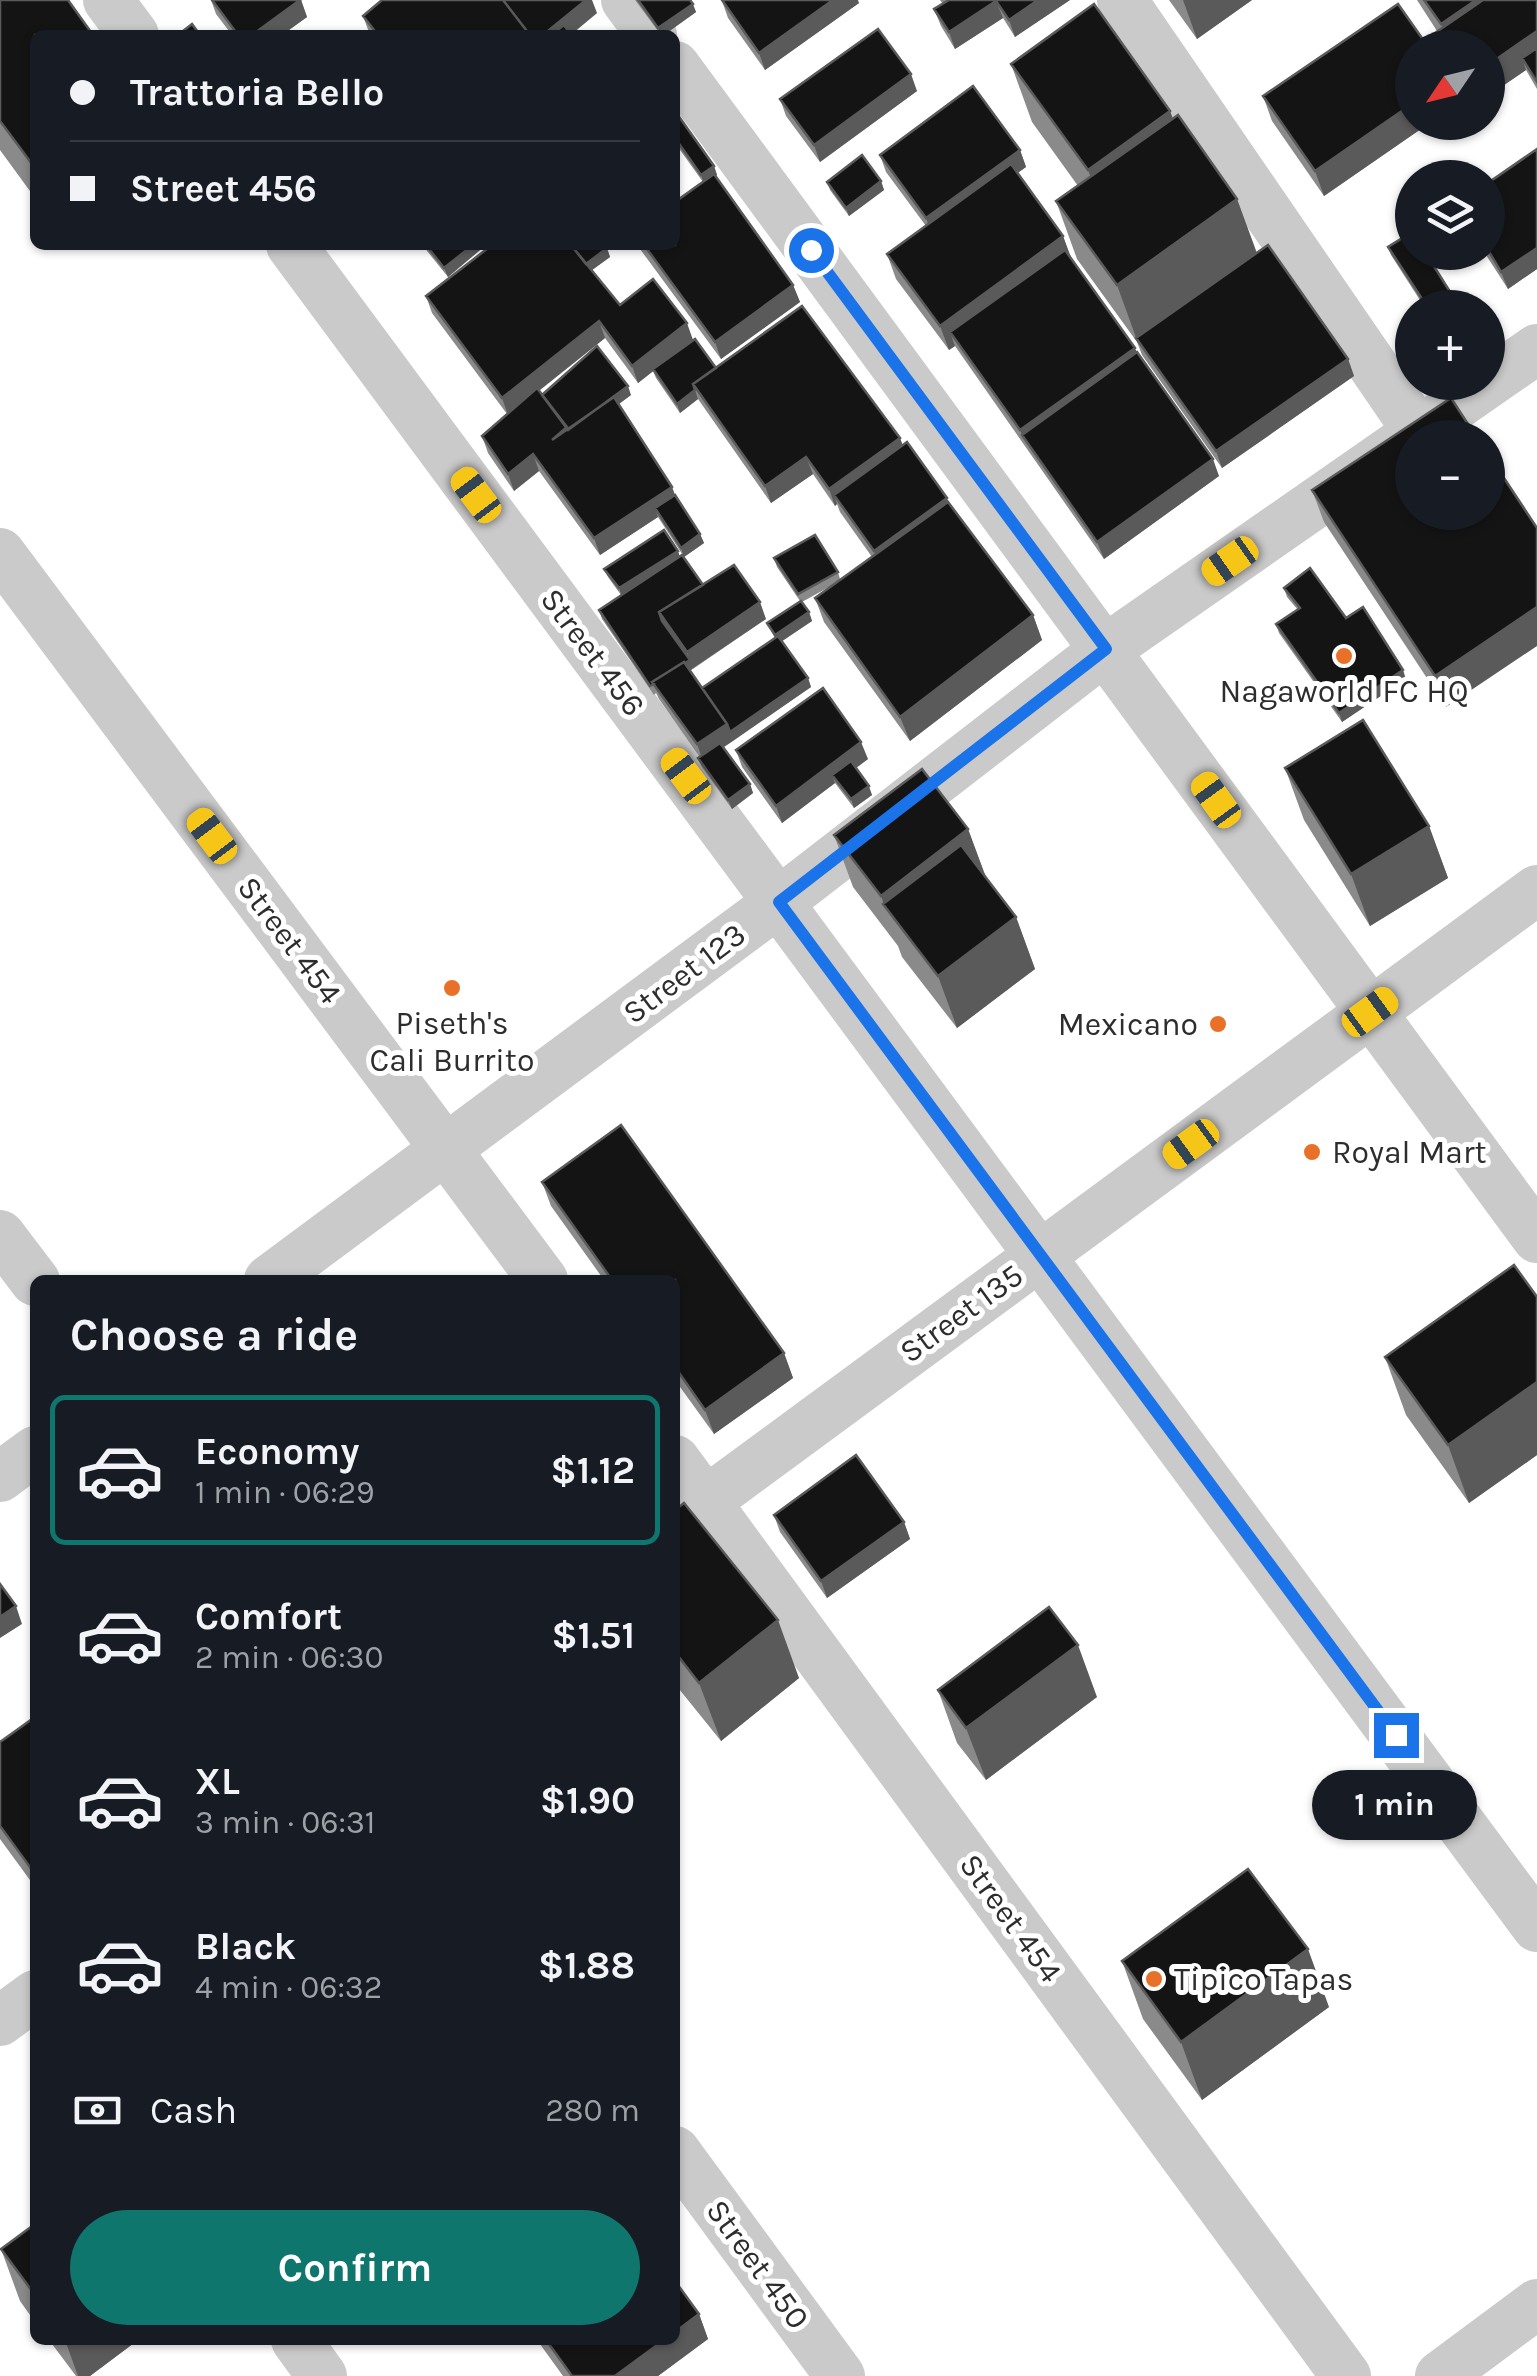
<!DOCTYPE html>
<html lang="en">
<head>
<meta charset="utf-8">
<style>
	body { margin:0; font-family:Karla,sans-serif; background:#20242c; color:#f1f3f6; height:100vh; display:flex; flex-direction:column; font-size:38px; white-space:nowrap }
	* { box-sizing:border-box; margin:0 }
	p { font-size:32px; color:#9ea1a6 }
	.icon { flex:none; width:55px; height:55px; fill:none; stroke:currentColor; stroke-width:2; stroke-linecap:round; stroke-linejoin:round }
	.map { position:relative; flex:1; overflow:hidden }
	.panel { position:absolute; left:30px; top:1275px; width:650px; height:1070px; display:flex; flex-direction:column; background:#171b24; border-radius:15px; box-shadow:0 2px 8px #0004 }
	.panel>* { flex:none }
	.banner { position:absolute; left:30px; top:30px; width:650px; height:220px; border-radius:15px; box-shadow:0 2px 8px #0004; display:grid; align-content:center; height:220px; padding:0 40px; background:#171b24 }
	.needle { width:65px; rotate:235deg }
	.tools { position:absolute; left:1395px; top:30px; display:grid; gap:20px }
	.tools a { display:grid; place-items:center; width:110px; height:110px; border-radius:50%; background:#171b24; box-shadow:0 2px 8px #0004; font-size:50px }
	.end { position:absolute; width:45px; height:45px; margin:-22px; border:12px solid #1a73e8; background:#fff; box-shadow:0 0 0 5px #fff }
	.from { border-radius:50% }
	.bubble { position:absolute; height:70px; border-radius:35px; background:#171b24; box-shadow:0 2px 8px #0004; font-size:32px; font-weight:700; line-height:70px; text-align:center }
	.car { position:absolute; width:30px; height:60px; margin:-30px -15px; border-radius:12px; box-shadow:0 0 8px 2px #0007; background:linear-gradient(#f5c518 24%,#345 0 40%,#f5c518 0 76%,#345 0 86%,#f5c518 0) }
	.banner b { display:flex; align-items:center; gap:35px; height:95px; font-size:38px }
	.banner b+b { border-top:2px solid #363941 }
	.banner i { width:25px; height:25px; background:#f1f3f6 }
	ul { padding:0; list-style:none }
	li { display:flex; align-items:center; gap:30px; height:150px; margin:0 20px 15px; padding:0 20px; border:5px solid transparent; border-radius:15px }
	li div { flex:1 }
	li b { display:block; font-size:38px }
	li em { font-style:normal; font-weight:700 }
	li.current { border-color:#0f766e }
	li>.icon { width:90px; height:90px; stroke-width:1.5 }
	h2 { padding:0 40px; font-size:45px; line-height:120px }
	.pay { display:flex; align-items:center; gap:25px; height:110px; padding:0 40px; font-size:38px }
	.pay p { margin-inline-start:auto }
	.cta { display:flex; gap:20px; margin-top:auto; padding:20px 40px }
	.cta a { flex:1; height:115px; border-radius:60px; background:#0f766e; color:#fff; font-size:40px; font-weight:700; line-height:115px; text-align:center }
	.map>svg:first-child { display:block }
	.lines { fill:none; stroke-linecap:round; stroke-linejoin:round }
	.minor { stroke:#cacaca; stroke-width:50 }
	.wall { fill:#8a8a8a }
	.shaded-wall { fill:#5a5a5a }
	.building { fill:#141414; stroke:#5a5a5a; stroke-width:2.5 }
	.route { stroke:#1a73e8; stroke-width:12 }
	.poi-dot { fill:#e97029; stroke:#fff; stroke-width:4 }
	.labels { text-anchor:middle; stroke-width:10; stroke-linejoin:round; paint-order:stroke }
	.street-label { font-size:32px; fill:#2d2d2d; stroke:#fff }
	.poi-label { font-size:32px; fill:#2d2d2d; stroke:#fff }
</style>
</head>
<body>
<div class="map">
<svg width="1537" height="2376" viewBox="0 0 1537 2376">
	<rect width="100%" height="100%" fill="#fff"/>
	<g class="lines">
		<path class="minor" d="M108 0 134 35
			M626 0 652 35
			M1122 0 1417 430
			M675 66 1537 1238
			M291 245 1537 1927
			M0 553 543 1280
			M0 1235 35 1281
			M269 1280 779 902 1106 649 1537 349
			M675 1460 1346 2376
			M0 1477 35 1451
			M675 1524 1537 890
			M0 2021 35 1995
			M675 2151 840 2376
			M296 2340 322 2376
			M1440 2376 1537 2304"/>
	</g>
	<path class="wall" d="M0 0 35 35V198L0 150Z
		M211 0H301L307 17 282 35H232L216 14Z
		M635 0H690L696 12 664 35H661Z
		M940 0H1070L1015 37 1003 18 955 49 941 26 934 9 943 4Z
		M1169 0H1252L1197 39Z
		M1417 0H1537V89L1526 70 1488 96V48H1441L1435 33 1437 31Z
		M722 1 859 3 765 70 728 18Z
		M597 13 571 35H370L363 16Z
		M1011 64 1170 111 1173 119 1237 199 1257 253 1348 359 1354 376 1222 468 1142 355 1137 342 1077 259 1056 201 1078 186 1032 122Z
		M917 91 820 162 786 116 780 99Z
		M1263 96 1412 122H1431L1324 196 1272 121Z
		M675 111 714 166 717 175 716 176 793 285 800 302 721 359 640 249 639 245H675L703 182 675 143Z
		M1537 149V269L1508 289 1484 252H1488V183Z
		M1020 150 1026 167 1017 173 1063 236 1071 260 1137 352 1219 476 1104 559 955 346 949 350 896 279 887 254 926 226 886 172 880 155Z
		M881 181 884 190 849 216 830 190 827 182Z
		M417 245H486L448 277 427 251 425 247 420 250Z
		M1388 247 1459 308H1425L1391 255Z
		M607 248 610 257 592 270 620 305 693 340 716 368 900 438 903 446 1033 615 1042 640 910 741 824 622 815 598 829 587 802 602 809 612 812 621 781 641 808 678 811 687 723 747 750 784 753 793 732 809 701 766 698 758 699 756 659 699 656 693 654 695 602 619 599 610 621 595 608 577 604 569 680 557 703 585 766 619 690 671 702 688 775 638 767 623 800 601 777 567 774 558 838 572 840 579 872 557 840 512 837 504 835 506 813 474 771 503 698 399 680 413 656 378 653 371 638 383 605 338 539 391 542 395H631L619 404 672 487 675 495 700 534 704 543 684 557 658 517 600 555 539 471 514 491 488 453 482 436 507 414 432 313 426 296Z
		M1451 398 1446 707 1324 522 1312 490Z
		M1284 588 1346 618 1406 679 1342 722 1279 633 1276 624 1298 610 1287 597Z
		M736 750 868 759 856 768 872 795 854 808 835 783 782 823 742 767Z
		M1285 768 1429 826 1448 878 1370 926 1304 820Z
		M968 829 986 877 1016 917 1035 969 957 1028 902 957 898 946 853 887 834 835Z
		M621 1125 784 1353 793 1378 714 1434 675 1380V1280H604L551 1206 542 1182Z
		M1537 1297V1455L1469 1503 1406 1415 1385 1357Z
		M675 1510 799 1678 721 1741 675 1684Z
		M774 1515 904 1522 910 1539 827 1598 780 1532Z
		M938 1690 1097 1697 986 1780 957 1743Z
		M35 1717V1887L0 1839V1742Z
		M1122 1961 1329 2007 1202 2100 1143 2019Z
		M35 2224V2322L20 2301 1 2249Z
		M699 2314 708 2339 658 2376H563L537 2340H675Z
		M49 2340H138L90 2376H76Z"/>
	<path class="shaded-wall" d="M301 0 307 17 282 35H252Z
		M586 0H592L597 13 570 35H543Z
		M833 0H858L859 3 765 70 759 53Z
		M1038 0H1070L1015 37 1009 20Z
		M1183 0H1252L1197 39Z
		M1476 0H1521L1449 48 1441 24Z
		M996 1 1003 18 955 49 949 32Z
		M693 4 696 12 664 35H661L658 28Z
		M1537 31V62L1522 58 1526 70 1488 96V65Z
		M911 74 917 91 820 162 814 145Z
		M1412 104V122H1431L1324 196 1315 171Z
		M1170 111 1191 169 1109 228 1088 170Z
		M1020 150 1026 167 932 235 926 218Z
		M714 166 717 175 704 184 701 175Z
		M881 181 884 190 849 216 846 208Z
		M1237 199 1258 257 1138 343 1117 285Z
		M1063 236 1072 260 950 332 955 346 949 350 940 326Z
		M473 245H486L448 277 444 268Z
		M607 248 610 257 588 273 585 264Z
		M1537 248V269L1508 289 1501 272Z
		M793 285 800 302 721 359 715 342Z
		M599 321 605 338 508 415 502 398Z
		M687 323 693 340 638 383 632 366Z
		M1135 348 1141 365 1022 436 1020 430Z
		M1348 359 1354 376 1222 468 1216 451Z
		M628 386 631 395 571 439 552 440 567 427Z
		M695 390 698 399 680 413 677 404Z
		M900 438 906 455 834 495 837 504 835 506 829 489Z
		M533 454 539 471 514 491 508 474Z
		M806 457 813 474 771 503 765 486Z
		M1213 459 1219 476 1104 559 1097 542Z
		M672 487 678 504 655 508 658 517 600 555 594 538Z
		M947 498 953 515 880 568 874 551Z
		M700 534 704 543 684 557 681 548Z
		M678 551 681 560 622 597 619 588Z
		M760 602 766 619 659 691 654 684 690 660 687 652Z
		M1537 607V646L1446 707 1435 676Z
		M809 612 812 621 778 644 775 635Z
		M1033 615 1042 640 910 741 900 717Z
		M1403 670 1406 679 1342 722 1339 713Z
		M808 678 811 687 733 741 730 732Z
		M727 724 733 741 703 761 697 744Z
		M861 742 868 759 837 782 832 775 835 783 782 823 776 806Z
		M750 784 753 793 732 809 728 800Z
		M869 786 872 795 854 808 851 799Z
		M1429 826 1448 878 1370 926 1351 874Z
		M968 829 987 881 885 907 881 896Z
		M1016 917 1035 969 957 1028 938 976Z
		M784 1353 793 1378 714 1434 705 1410Z
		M1537 1382V1455L1469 1503 1448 1445Z
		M904 1522 910 1539 827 1598 821 1581Z
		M16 1606 22 1624 0 1638V1617Z
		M778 1620 799 1678 721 1741 699 1683Z
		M1078 1645 1097 1697 986 1780 966 1728Z
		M1308 1949 1329 2007 1202 2100 1181 2042Z
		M699 2314 708 2339 658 2376H615L664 2340H675V2332Z
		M65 2340H138L90 2376H78Z"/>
	<path class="building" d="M0 0H68L93 35H35V168L0 121Z
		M212 0H300L252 35H238Z
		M382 0H503L530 35H378L363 16Z
		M503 0H586L543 35H530Z
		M638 0H690L693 4 658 28Z
		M722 0H833L759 53Z
		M949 0H1038L1009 20 996 1 949 32 934 9Z
		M1424 0H1476L1441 24Z
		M1483 0H1537V31L1488 65V48H1446L1435 33Z
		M1094 4 1170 111 1088 170 1011 64Z
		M1398 4 1429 48H1412V104L1315 171 1263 96Z
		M192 24 200 35H178Z
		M564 25 571 35H551Z
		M878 29 911 74 814 145 780 99Z
		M1537 48V82L1522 58Z
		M973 86 1020 150 926 218 880 155Z
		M675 111 714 166 701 175 675 138Z
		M1178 115 1237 199 1117 285 1056 201Z
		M1537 149V248L1501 272 1488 250V183Z
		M862 155 881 181 846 208 827 182Z
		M1011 164 1063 236 940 326 887 254Z
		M714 174 793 285 715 342 644 245H675V202Z
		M1412 232V252H1425L1457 303 1450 308H1428L1388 247Z
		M426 245H473L444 268Z
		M492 245H571L620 305 653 279 687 323 632 366 599 321 502 398 426 296Z
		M571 245H605L607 248 586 264Z
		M1268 245 1348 359 1216 451 1136 338Z
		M1065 250 1135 348 1020 430 950 332Z
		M802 306 900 438 829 489 806 457 765 486 693 384Z
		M695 339 716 368 693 384 695 390 677 404 653 369Z
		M597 346 628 386 568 430 542 395Z
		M1137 352 1213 459 1097 542 1022 435Z
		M537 388 567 427 552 440 614 397 672 487 594 538 533 454 508 474 482 436Z
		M1451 398 1477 438H1412V512H1488V454L1537 528V607L1435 676 1312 490Z
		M907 442 947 498 874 551 834 495Z
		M675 495 700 534 681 548 655 508Z
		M948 502 1033 615 900 717 815 598Z
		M664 530 678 551 619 588 604 569Z
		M815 535 838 572 798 594 774 558Z
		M682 555 703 585 659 612 662 621 690 660 685 663 684 662 652 682 654 684 650 686 599 610Z
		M734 565 760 602 687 652 659 612Z
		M1310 568 1346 618 1363 607 1403 670 1339 713 1276 624 1300 608 1284 588Z
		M801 601 809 612 775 635 767 623Z
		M778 636 808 678 730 732 727 724 702 688Z
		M684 662 727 724 697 744 652 682Z
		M823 688 861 742 776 806 736 750Z
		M1363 720 1429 826 1351 874 1285 768Z
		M720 743 750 784 728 800 698 758Z
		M851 761 869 786 851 799 832 775Z
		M922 769 968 829 881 896 834 835Z
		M961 845 1016 917 938 976 883 904Z
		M621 1125 784 1353 705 1410 675 1367V1280H612L542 1182Z
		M1514 1265 1537 1297V1382L1448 1445 1385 1357Z
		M856 1455 904 1522 821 1581 774 1515Z
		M684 1503 778 1620 699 1683 675 1652V1510Z
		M0 1584 16 1606 0 1617Z
		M1049 1607 1078 1645 966 1728 938 1690Z
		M35 1717V1874L0 1826V1742Z
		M1248 1869 1308 1949 1181 2042 1122 1961Z
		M35 2224V2295L1 2249Z
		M675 2281 699 2314 675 2332Z
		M546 2340H664L615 2376H572Z"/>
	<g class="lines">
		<path class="route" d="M811 250 1106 649 779 902 1396 1735"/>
	</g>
	<g class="poi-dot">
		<circle cx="1344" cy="656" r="10"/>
		<circle cx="452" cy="988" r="10"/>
		<circle cx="1218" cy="1024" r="10"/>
		<circle cx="1312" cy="1152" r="10"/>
		<circle cx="1154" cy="1979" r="10"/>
	</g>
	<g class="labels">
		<g class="street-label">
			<text transform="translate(593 652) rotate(53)" y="11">Street 456</text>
			<text transform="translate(290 940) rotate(53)" y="11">Street 454</text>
			<text transform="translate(684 973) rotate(-37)" y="11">Street 123</text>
			<text transform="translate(961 1313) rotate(-36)" y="11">Street 135</text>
			<text transform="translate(1011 1918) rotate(54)" y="11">Street 454</text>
			<text transform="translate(758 2264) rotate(54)" y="11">Street 450</text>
		</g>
		<g class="poi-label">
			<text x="1344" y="702">Nagaworld FC HQ</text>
			<text x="452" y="1034">Piseth's<tspan x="452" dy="37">Cali Burrito</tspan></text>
			<text x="1198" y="1035" text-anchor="end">Mexicano</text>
			<text x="1332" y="1163" text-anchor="start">Royal Mart</text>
			<text x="1174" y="1990" text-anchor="start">Tipico Tapas</text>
		</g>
	</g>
</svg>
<div class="tools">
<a><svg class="needle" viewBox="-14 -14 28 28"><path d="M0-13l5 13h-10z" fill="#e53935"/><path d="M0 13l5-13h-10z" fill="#9ea1a6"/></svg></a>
<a><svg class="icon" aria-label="layers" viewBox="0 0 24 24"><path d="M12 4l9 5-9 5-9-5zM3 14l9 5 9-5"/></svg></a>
<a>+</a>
<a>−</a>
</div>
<i class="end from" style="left:811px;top:250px"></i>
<i class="end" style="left:1396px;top:1735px"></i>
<div class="bubble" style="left:1312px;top:1770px;width:165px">1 min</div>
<i class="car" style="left:476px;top:495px;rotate:323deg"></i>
<i class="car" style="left:1230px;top:561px;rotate:235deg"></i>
<i class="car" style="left:686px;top:776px;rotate:323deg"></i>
<i class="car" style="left:1216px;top:800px;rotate:324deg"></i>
<i class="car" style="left:212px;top:836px;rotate:323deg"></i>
<i class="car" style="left:1370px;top:1012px;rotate:54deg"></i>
<i class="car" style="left:1191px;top:1144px;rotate:234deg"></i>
<div class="banner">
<b><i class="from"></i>Trattoria Bello</b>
<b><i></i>Street 456</b>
</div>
<section class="panel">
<h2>Choose a ride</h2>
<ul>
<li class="current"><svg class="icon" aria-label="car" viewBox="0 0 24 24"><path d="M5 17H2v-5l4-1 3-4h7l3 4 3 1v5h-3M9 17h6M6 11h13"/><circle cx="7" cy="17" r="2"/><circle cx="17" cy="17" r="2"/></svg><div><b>Economy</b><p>1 min · 06:29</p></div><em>$1.12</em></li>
<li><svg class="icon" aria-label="car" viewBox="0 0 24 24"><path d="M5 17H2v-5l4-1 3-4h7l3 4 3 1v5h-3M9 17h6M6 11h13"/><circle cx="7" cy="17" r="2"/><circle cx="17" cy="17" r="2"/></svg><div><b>Comfort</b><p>2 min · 06:30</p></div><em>$1.51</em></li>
<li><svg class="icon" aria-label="car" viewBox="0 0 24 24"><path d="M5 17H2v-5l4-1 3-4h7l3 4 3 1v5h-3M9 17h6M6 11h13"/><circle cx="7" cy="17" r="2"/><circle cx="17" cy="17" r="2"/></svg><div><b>XL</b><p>3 min · 06:31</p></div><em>$1.90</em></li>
<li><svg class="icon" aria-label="car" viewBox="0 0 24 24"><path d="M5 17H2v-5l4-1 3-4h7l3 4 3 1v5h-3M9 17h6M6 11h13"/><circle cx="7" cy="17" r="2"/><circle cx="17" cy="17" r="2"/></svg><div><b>Black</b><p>4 min · 06:32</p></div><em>$1.88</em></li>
</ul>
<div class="pay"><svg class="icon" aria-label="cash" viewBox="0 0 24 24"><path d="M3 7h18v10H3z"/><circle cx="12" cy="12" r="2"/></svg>Cash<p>280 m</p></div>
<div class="cta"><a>Confirm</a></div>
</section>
</div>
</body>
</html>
